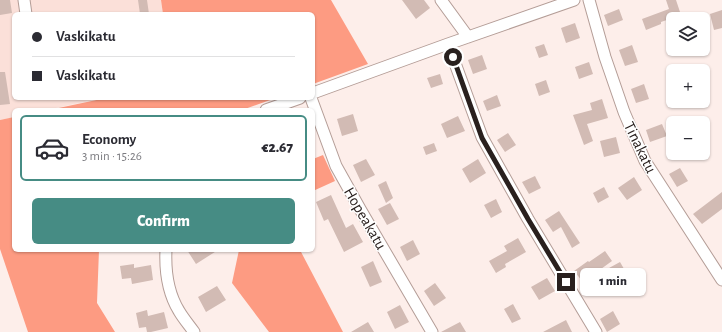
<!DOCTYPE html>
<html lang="en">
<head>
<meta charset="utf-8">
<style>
	body { margin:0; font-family:"Alegreya Sans",sans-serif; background:#f2f2f3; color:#2b2b33; height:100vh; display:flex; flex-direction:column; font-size:15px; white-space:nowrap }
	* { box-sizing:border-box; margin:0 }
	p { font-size:13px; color:#7c7c81 }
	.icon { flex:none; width:22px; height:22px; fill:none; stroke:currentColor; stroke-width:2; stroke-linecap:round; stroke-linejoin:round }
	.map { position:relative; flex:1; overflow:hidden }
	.details { position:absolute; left:12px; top:108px; width:303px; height:144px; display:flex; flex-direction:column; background:#fff; border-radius:6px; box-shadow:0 1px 3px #0004 }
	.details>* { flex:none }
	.top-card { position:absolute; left:12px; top:12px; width:303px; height:88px; border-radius:6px; box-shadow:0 1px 3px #0004; display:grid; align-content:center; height:88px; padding:0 20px; background:#fff }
	.controls { position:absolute; left:666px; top:12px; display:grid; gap:8px }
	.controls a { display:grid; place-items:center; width:44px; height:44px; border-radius:6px; background:#fff; box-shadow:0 1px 3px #0004; font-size:20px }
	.end { position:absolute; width:18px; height:18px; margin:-9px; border:5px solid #29201e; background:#fff; box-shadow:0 0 0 2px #fff }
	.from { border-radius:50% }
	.bubble { position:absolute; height:28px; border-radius:6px; background:#fff; box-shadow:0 1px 3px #0004; font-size:13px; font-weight:800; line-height:28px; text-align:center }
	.top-card b { display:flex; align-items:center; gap:14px; height:38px; font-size:15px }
	.top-card b+b { border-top:1px solid #e1e1e2 }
	.top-card i { width:10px; height:10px; background:#2b2b33 }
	ul { padding:7px 0 0; list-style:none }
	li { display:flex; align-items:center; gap:12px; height:66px; margin:0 8px 6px; padding:0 12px; border:2px solid #e1e1e2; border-radius:6px }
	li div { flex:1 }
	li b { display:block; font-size:15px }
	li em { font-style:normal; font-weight:800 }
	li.current { border-color:#468c84 }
	li>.icon { width:36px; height:36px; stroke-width:1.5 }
	.button { display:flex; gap:8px; margin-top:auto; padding:8px 20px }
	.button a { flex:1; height:46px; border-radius:6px; background:#468c84; color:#fff; font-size:16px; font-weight:800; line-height:46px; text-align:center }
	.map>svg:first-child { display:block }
	.built { fill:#fbe0d9 }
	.forest { fill:#fd9b82 }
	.building { fill:#d2bbb4 }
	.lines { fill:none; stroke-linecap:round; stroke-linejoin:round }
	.street-casing { stroke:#b49d97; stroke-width:13 }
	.street { stroke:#fff; stroke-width:11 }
	.route { stroke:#29201e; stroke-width:5 }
	.labels { text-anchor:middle; stroke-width:3; stroke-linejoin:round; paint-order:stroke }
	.street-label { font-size:16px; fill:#29201e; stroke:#fff }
</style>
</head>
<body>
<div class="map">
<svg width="722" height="332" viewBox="0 0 722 332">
	<rect width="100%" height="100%" fill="#fdeeea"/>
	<path class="built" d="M0 0H161L163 14H14V98H104L46 110H14V117L0 120Z"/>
	<path class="forest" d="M161 0H331L368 64 313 84V14H163Z
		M106 98H276L242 110H49Z
		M14 117V250H99L97 303 115 332H28L0 249V120Z
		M323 155 335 181 313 191V159Z
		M239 250H300L343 332H269L232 283Z"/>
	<path class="building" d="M0 0H10L12 13 0 15Z
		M138 0H147L149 14H140Z
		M402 0H424L430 8 416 19Z
		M666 0H676L681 15 661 22V24L646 30 642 19 669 9Z
		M619 9 623 20 608 26 604 15Z
		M722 10V28L714 30 710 14Z
		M575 23 580 38 566 43 561 28Z
		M544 44 548 55 539 58 535 47Z
		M632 45 638 62 625 66 619 50Z
		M482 55 487 69 473 74 468 60Z
		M589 62 593 74 579 79 575 67Z
		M0 72H5L10 104 0 105Z
		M440 74 443 84 431 88 427 78Z
		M546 80 550 92 539 96 535 84Z
		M644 84 649 99 636 103 631 89Z
		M497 95 501 106 487 111 483 101Z
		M602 99 608 118 587 124 593 141 584 145 573 115 592 110 590 103Z
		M353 114 358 131 342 136 337 119Z
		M458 116 465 131 447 138 441 124Z
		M662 124 667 136 650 142 646 130Z
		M508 133 516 145 505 152 497 140Z
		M616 137 620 153 604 157 600 141Z
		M434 143 437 151 426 155 423 147Z
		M366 159 375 175 361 182 353 165Z
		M478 159 486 173 470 183 462 169Z
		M680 168 688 181 677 187 669 174Z
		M535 176 541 188 529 194 522 182Z
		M634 177 642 190 627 200 618 188Z
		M386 181 393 198 386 203 378 185Z
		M604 187 609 197 598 203 593 193Z
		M722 192V209L702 224 693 214Z
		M331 195 346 228 353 224 363 242 344 252 328 219 324 221 316 202Z
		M496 199 502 212 491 218 484 205Z
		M390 203 399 219 387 225 378 209Z
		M559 211 580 243 572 248 561 227 553 232 545 220Z
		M518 238 526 252 505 264 506 267 496 273 489 261 507 251 504 246Z
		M413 240 420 254 407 261 400 247Z
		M187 250H218L196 264Z
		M605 251 612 261 583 282 574 271 588 261 589 262Z
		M373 261 382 282 370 287 361 267Z
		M620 262 627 274 616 280 609 268Z
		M134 264V268L151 265 153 280 132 284 131 278 122 279 120 266Z
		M547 278 555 291 539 300 531 287Z
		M435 283 446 298 434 306 424 291Z
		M217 286 226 300 206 312 198 297Z
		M513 304 521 319 512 323 504 309Z
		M400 305 409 322 395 329 387 312Z
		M147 310 148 316 164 312 168 328 151 332H147L146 327 139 328 136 313Z
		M613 311 620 324 607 332 600 319Z
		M566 320 572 332H543Z
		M368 322 374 332H351Z
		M460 322 466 332H441Z"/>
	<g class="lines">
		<defs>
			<path id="street" d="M24 0 26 14
				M441 0 468 37
				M589 0 605 57 624 112 645 161 722 280
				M448 44 482 137 528 219 596 332
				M313 93 448 44 574 0
				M311 98 336 166 360 209 432 332
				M266 110 300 98
				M166 250C165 271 168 293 179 311 183 318 189 325 194 332"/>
		</defs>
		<use href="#street" class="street-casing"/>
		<use href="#street" class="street"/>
	</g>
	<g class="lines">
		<path class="route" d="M453 57 482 138 528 219 566 282"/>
	</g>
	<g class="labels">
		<g class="street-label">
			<text transform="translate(641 147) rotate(64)" y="6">Tinakatu</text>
			<text transform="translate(366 218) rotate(60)" y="6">Hopeakatu</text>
		</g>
	</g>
</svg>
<div class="controls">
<a><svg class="icon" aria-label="layers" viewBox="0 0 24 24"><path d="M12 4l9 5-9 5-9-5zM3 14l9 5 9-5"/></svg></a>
<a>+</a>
<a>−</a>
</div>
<i class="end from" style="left:453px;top:57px"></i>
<i class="end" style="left:566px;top:282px"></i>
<div class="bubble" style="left:580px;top:268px;width:66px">1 min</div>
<div class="top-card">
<b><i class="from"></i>Vaskikatu</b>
<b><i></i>Vaskikatu</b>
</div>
<section class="details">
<ul>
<li class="current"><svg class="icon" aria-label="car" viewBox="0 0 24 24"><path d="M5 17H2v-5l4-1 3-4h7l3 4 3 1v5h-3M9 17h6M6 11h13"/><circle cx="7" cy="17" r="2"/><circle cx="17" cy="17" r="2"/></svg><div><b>Economy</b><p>3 min · 15:26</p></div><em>€2.67</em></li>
</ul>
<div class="button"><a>Confirm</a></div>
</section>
</div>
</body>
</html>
